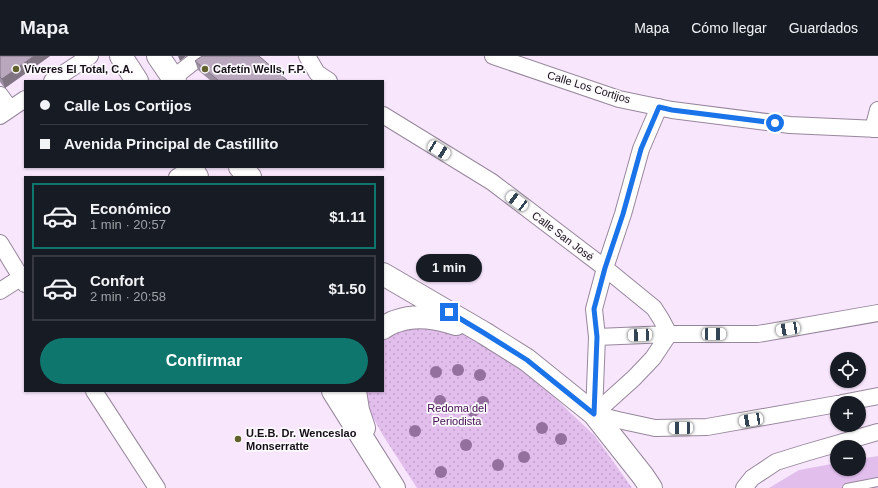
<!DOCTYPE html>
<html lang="es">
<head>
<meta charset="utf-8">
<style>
	body { margin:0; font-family:Helvetica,sans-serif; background:#242831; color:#f1f3f6; height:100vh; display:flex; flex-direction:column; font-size:15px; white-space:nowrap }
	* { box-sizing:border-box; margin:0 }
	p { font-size:13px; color:#9ea1a6 }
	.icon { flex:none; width:22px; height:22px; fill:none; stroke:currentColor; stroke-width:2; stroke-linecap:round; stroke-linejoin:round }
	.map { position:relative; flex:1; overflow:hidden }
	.details { position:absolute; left:24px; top:120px; width:360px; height:216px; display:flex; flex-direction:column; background:#171b24; border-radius:0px; box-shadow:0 1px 3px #0004 }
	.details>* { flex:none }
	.banner { position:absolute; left:24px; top:24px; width:360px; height:88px; border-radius:0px; box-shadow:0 1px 3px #0004; display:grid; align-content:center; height:88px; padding:0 16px; background:#171b24 }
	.fabs { position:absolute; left:830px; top:296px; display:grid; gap:8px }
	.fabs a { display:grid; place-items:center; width:36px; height:36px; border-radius:50%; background:#171b24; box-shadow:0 1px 3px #0004; font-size:20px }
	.end { position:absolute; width:18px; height:18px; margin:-9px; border:5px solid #1a73e8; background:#fff; box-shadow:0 0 0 2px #fff }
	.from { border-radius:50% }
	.bubble { position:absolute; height:28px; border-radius:14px; background:#171b24; box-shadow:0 1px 3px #0004; font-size:13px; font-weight:800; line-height:28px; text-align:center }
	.car { position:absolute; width:12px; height:24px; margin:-12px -6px; border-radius:5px; box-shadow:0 0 3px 1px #0007; background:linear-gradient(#fff 24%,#345 0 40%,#fff 0 76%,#345 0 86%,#fff 0) }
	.banner b { display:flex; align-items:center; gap:14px; height:38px; font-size:15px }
	.banner b+b { border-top:1px solid #363941 }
	.banner i { width:10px; height:10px; background:#f1f3f6 }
	ul { padding:7px 0 0; list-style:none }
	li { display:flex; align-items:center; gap:12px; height:66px; margin:0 8px 6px; padding:0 8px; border:2px solid #363941; border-radius:0px }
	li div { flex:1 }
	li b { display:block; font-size:15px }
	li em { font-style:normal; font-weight:800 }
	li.on { border-color:#0f766e }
	li>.icon { width:36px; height:36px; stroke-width:1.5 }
	.action { display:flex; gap:8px; margin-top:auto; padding:8px 16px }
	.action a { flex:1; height:46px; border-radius:24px; background:#0f766e; color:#fff; font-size:16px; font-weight:800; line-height:46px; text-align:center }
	header { display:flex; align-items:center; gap:24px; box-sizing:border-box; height:56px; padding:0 20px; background:#171b24; border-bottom:1px solid #363941 }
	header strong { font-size:19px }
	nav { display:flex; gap:22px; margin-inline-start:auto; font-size:14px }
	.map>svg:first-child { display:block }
	.park { fill:url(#park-dots) }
	.pitch { fill:#e2beec }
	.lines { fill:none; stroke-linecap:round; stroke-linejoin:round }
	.service-casing { stroke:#97879c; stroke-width:10 }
	.minor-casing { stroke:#97879c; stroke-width:18 }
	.secondary-casing { stroke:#97879c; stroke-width:24 }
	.service { stroke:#fff; stroke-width:8 }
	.minor { stroke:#fff; stroke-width:16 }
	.secondary { stroke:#fff; stroke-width:22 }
	.tree { fill:#94709e }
	.wall { fill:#9e90a3 }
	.shaded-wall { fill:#817584 }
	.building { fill:#b8a7bd; stroke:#817584 }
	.route { stroke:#1a73e8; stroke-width:5 }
	.poi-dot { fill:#62612e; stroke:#fcf9fd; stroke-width:1.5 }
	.labels { text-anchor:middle; stroke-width:3.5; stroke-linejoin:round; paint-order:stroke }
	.poi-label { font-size:11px; font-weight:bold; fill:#140e16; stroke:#fcf9fd; text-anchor:start }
	.street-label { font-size:11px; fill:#140e16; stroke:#fcf9fd }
	.park-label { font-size:11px; fill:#420f50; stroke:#fcf9fd }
</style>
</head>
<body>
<header>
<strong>Mapa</strong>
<nav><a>Mapa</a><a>Cómo llegar</a><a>Guardados</a></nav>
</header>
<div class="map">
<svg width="878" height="432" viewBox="0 0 878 432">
	<defs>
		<pattern id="park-dots" width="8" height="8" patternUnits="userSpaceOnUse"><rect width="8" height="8" fill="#e2beec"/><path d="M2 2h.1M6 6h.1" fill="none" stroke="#c1a2ca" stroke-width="1.8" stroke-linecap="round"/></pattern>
	</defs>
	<rect width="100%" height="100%" fill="#f8e6fd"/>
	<path class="park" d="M443 268 478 283 534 322 595 380 632 432H417L384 381 358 335H383V278L385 277Z"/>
	<path class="pitch" d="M878 400V432H769L799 414 837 407V413H859V403Z"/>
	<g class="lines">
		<defs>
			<path id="service" d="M847 432 878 426"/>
			<path id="minor" d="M307 0 317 17 329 25
				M493 0 619 43 672 54 790 69 878 73
				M173 22 201 0
				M52 25 90 0
				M0 39 10 53
				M383 59 492 126 605 212 654 252 661 263 669 278 653 302 634 322 594 358
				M0 60 25 43
				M873 73 878 54
				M177 121 192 112
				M0 187 25 228
				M0 235 25 219
				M597 281 669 278H758L878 257
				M94 335 157 432
				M842 347 878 340
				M594 358 597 281 594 253 605 212 623 158 641 93 659 51
				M594 358 618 364 655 372 707 371 837 348
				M744 432 752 422 776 406 805 397 878 376"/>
			<path id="secondary" d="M121 0 137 25
				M158 0 175 25
				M191 111 197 121
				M240 111 250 121
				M383 218 484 277 527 304 594 358 643 420 651 432
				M383 272C388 269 392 266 397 265 417 258 437 262 456 268
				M333 335 394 432
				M355 335 358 354 364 372"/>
		</defs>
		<use href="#service" class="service-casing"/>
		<use href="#minor" class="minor-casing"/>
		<use href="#secondary" class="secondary-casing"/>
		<use href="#service" class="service"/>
		<use href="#minor" class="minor"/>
		<use href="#secondary" class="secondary"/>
	</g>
	<g class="tree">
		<circle cx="458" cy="314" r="6"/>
		<circle cx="436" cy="316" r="6"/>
		<circle cx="480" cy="319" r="6"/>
		<circle cx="440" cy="345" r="6"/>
		<circle cx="483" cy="346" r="6"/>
		<circle cx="473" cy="355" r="6"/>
		<circle cx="542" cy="372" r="6"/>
		<circle cx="415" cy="375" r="6"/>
		<circle cx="561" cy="383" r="6"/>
		<circle cx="466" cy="389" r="6"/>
		<circle cx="524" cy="401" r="6"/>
		<circle cx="498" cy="409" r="6"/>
		<circle cx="441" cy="416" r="6"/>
	</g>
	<path class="wall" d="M0 0H50L5 32 3 30 0 26Z
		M195 5 288 25H211L198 14Z"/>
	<path class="shaded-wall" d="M34 0H50L5 32 2 23Z
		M178 0H186L180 5Z"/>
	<path class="building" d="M0 0H34L2 23 0 21Z
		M202 0H259L288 25H219L195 5Z"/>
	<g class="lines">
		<path class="route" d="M449 256 484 277 527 304 594 358 597 281 594 253 605 212 623 158 641 93 659 51 672 54 775 67"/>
	</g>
	<g class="poi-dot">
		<circle cx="16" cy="13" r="4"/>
		<circle cx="205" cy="13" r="4"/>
		<circle cx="238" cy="383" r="4"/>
	</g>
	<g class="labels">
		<g class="poi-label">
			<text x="24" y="17">Víveres El Total, C.A.</text>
			<text x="213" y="17">Cafetín Wells, F.P.</text>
			<text x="246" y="381">U.E.B. Dr. Wenceslao<tspan x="246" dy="13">Monserratte</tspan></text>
		</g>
		<g class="street-label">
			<text transform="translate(589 31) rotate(17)" y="4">Calle Los Cortijos</text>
			<text transform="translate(563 180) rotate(37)" y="4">Calle San José</text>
		</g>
		<g class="park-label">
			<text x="457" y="356">Redoma del<tspan x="457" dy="13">Periodista</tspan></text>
		</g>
	</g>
</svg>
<div class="fabs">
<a><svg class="icon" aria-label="locate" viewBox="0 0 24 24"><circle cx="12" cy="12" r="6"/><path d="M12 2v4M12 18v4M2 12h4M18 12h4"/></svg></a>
<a>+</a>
<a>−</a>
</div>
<i class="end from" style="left:775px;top:67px"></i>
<i class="end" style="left:449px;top:256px"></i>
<div class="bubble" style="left:416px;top:198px;width:66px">1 min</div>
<i class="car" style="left:439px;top:94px;rotate:122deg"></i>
<i class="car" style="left:517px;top:145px;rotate:307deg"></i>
<i class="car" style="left:788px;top:273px;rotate:260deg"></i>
<i class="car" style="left:714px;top:278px;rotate:90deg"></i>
<i class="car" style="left:640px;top:279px;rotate:268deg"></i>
<i class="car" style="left:751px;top:364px;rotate:260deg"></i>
<i class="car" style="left:681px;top:372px;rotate:269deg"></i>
<div class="banner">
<b><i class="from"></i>Calle Los Cortijos</b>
<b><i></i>Avenida Principal de Castillito</b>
</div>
<section class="details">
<ul>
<li class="on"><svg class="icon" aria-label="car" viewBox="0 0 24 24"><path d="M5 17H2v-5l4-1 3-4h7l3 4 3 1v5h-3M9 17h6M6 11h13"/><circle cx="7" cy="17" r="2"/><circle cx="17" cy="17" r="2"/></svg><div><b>Económico</b><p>1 min · 20:57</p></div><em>$1.11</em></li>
<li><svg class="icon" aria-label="car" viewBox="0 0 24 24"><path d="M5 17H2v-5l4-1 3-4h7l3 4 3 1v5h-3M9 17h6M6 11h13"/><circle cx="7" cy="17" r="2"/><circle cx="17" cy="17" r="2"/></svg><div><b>Confort</b><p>2 min · 20:58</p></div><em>$1.50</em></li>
</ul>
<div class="action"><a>Confirmar</a></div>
</section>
</div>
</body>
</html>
